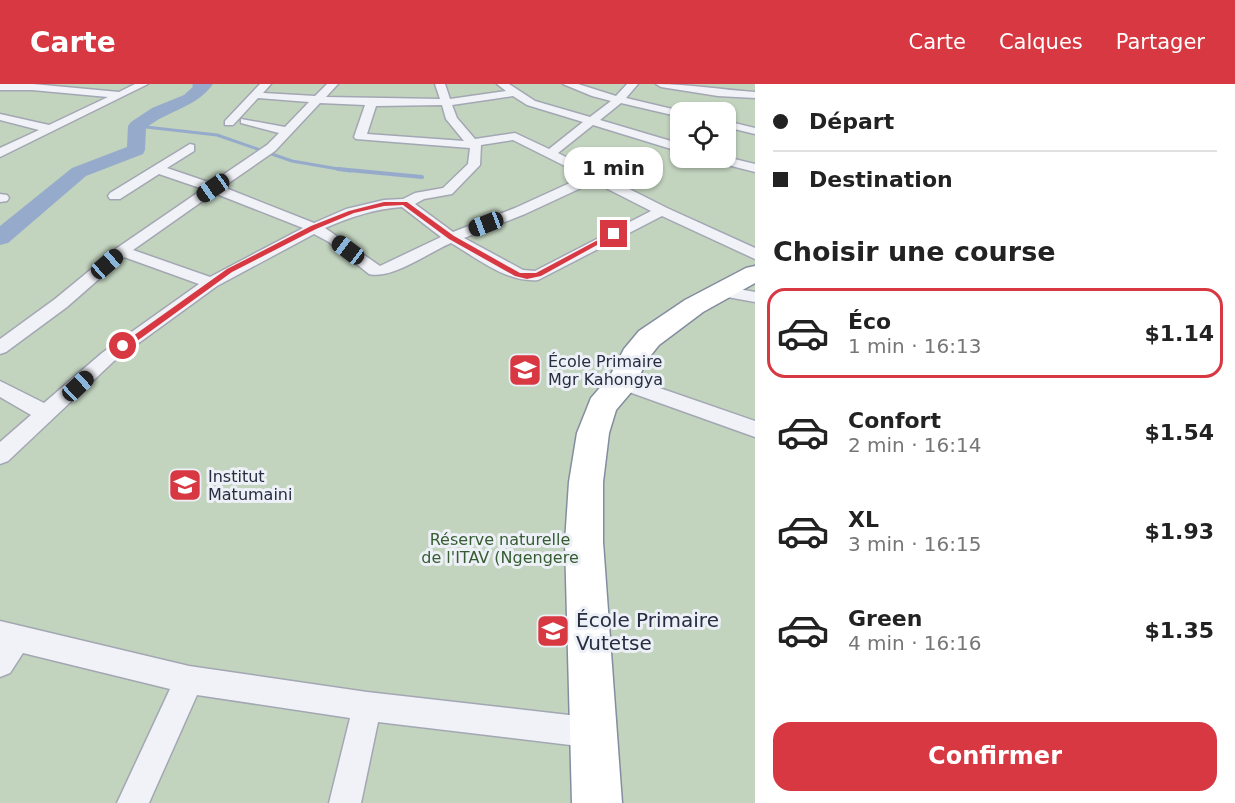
<!DOCTYPE html>
<html lang="fr">
<head>
<meta charset="utf-8">
<style>
	body { margin:0; font-family:"DejaVu Sans",sans-serif; background:#f2f2f2; color:#222; height:100vh; display:flex; flex-direction:column; font-size:22px; white-space:nowrap }
	* { box-sizing:border-box; margin:0 }
	p { font-size:20px; color:#767676 }
	.icon { flex:none; width:33px; height:33px; fill:none; stroke:currentColor; stroke-width:2; stroke-linecap:round; stroke-linejoin:round }
	.map { position:relative; flex:1; overflow:hidden }
	.drawer { display:flex; flex-direction:column; background:#fff; width:480px }
	.drawer>* { flex:none }
	.hud { display:grid; align-content:center; height:132px; padding:0 18px; background:#fff }
	.tools { position:absolute; left:670px; top:18px; display:grid; gap:12px }
	.tools a { display:grid; place-items:center; width:66px; height:66px; border-radius:12px; background:#fff; box-shadow:0 2px 4px #0004; font-size:30px }
	.end { position:absolute; width:27px; height:27px; margin:-14px; border:8px solid #d83842; background:#fff; box-shadow:0 0 0 3px #fff }
	.from { border-radius:50% }
	.bubble { position:absolute; height:42px; border-radius:18px; background:#fff; box-shadow:0 2px 4px #0004; font-size:20px; font-weight:800; line-height:42px; text-align:center }
	.car { position:absolute; width:18px; height:36px; margin:-18px -9px; border-radius:8px; box-shadow:0 0 4px 2px #0007; background:linear-gradient(#222 24%,#8ab4d8 0 40%,#222 0 76%,#8ab4d8 0 86%,#222 0) }
	.hud b { display:flex; align-items:center; gap:21px; height:57px; font-size:22px }
	.hud b+b { border-top:2px solid #e0e0e0 }
	.hud i { width:15px; height:15px; background:#222 }
	ul { padding:0; list-style:none }
	li { display:flex; align-items:center; gap:18px; height:90px; margin:0 12px 9px; padding:0 6px; border:3px solid transparent; border-radius:18px }
	li div { flex:1 }
	li b { display:block; font-size:22px }
	li em { font-style:normal; font-weight:800 }
	li.current { border-color:#d83842 }
	li>.icon { width:54px; height:54px; stroke-width:1.5 }
	h2 { padding:0 18px; font-size:27px; line-height:72px }
	.cta { display:flex; gap:12px; margin-top:auto; padding:12px 18px }
	.cta a { flex:1; height:69px; border-radius:18px; background:#d83842; color:#fff; font-size:24px; font-weight:800; line-height:69px; text-align:center }
	header { display:flex; align-items:center; gap:36px; box-sizing:border-box; height:84px; padding:0 30px; background:#d83842; color:#fff }
	header strong { font-size:28px }
	nav { display:flex; gap:33px; margin-inline-start:auto; font-size:21px }
	main { display:flex; flex:1; min-height:0 }
	.map>svg:first-child { display:block }
	.green { fill:#c2d3be; fill-rule:evenodd }
	.lines { fill:none; stroke-linecap:round; stroke-linejoin:round }
	.stream-far1 { stroke:#96abcc; stroke-width:3 }
	.stream { stroke:#96abcc; stroke-width:4 }
	.river { fill:#96abcc; fill-rule:evenodd }
	.street-casing { stroke:#a3a7b3; stroke-width:3 }
	.highway-casing { stroke:#848da0; stroke-width:3 }
	.street { fill:#f1f2f7; fill-rule:evenodd }
	.highway { fill:#fff; fill-rule:evenodd }
	.route { fill:#d83842 }
	.labels { text-anchor:middle; stroke-width:6; stroke-linejoin:round; paint-order:stroke }
	.poi-label { font-size:16px; fill:#262d41; stroke:#edf0f6; text-anchor:start }
	.park-label { font-size:16px; fill:#365d32; stroke:#edf0f6 }
	.near-poi-label { font-size:20px; fill:#262d41; stroke:#edf0f6; text-anchor:start }
</style>
</head>
<body>
<header>
<strong>Carte</strong>
<nav><a>Carte</a><a>Calques</a><a>Partager</a></nav>
</header>
<main>
<div class="map">
<svg width="755" height="719" viewBox="0 0 755 719">
	<rect width="100%" height="100%" fill="#dee1e9"/>
	<path class="green" d="M0 0H755V719H0ZM681 28H726V74H681Z"/>
	<g class="lines">
		<path class="stream-far1" d="M194 0 195 13
			M137 42 217 51 292 77 350 87"/>
		<path class="stream" d="M338 85 422 93"/>
		<path class="river" d="M196 0H213C196 24 168 26 146 44L145 66 143 70 86 92 8 159 0 161V142L72 84 127 63 128 42 131 38 152 24 184 11Z"/>
		<defs>
			<path id="street" d="M0 0H33L119 8 135 0H148L0 73V64L39 46 0 36V30L49 41 108 13 32 6H0Z
				M260 0H271L263 9 315 12 327 0H338L326 13 440 15 435 0H445L450 15 506 7 497 0H509L535 17 590 33 611 17 592 12 563 0H578L616 12 627 0H638L626 14 685 28H681V33L621 19 600 36 681 60V68L593 41 558 69 667 124 755 164V175L662 132 538 196C507 199 477 174 451 159 429 168 392 196 369 190L329 158 314 150 217 202 114 277 8 377 0 380V358L31 331 0 313V297L44 319 102 269 199 200 124 173 67 223 6 268 0 270V255L55 215 117 164 203 105 159 90 120 115H110L108 112 110 109 190 60 194 61V67L167 84 211 99 267 61 279 49 241 39V35L285 43 309 18 258 14 233 41H225V37ZM513 12 527 21 583 38 549 65 515 49 475 55 457 34 452 21ZM320 19 365 21 354 53 356 55 470 64 468 80 443 104 415 109 403 115 384 116 346 125 314 139 223 103 275 67ZM442 21 446 35 464 57 367 50 376 22ZM513 56 585 92 515 124 453 148 415 120 424 115 452 110 480 81 481 61ZM594 98 651 127 535 187 523 186 464 154 525 130ZM214 109 303 144 210 193 133 166ZM402 123 441 153 380 182 325 144C351 133 374 125 402 123Z
				M656 0C689 0 722 6 755 8V14L718 12 661 3Z
				M726 37 755 44V50L726 43Z
				M726 73 755 80V88L712 77 710 74Z
				M0 110 7 111 9 114 7 117 0 118Z
				M722 202 755 208V218L716 211 714 207 716 203Z
				M622 291 755 337V353L615 303 612 298 615 293Z
				M0 537 189 582 367 608 595 634 606 638 610 649 606 660 595 664 378 638 361 719H329L350 634 197 611 149 719H117L170 605 23 569 10 589 0 593Z"/>
			<path id="highway" d="M755 182V199L703 228 659 261 647 276 633 306 616 326 609 349 603 398V458L622 719H572L565 458 569 398 577 349 591 314 610 292 624 265 639 247 685 216 746 184Z"/>
		</defs>
		<use href="#street" class="street-casing"/>
		<use href="#highway" class="highway-casing"/>
		<use href="#street" class="street"/>
		<use href="#highway" class="highway"/>
	</g>
	<path class="route" d="M384 118H407L454 152 520 189H536L611 149 617 150 541 192 527 195 515 192 449 155 403 121 384 122 354 129 316 145 232 188 126 265 119 262 227 185 311 142 349 127Z"/>
	<defs>
		<symbol id="school-square" viewBox="-11 -11 22 22"><rect x="-9" y="-9" width="18" height="18" rx="4" fill="#d83842" stroke="#edf0f6"/><path d="M0-5L7-2L0 1L-7-2ZM-4 1L0 2.5L4 1V4Q0 6-4 4Z" fill="#fff"/></symbol>
	</defs>
	<g fill-rule="evenodd">
		<use href="#school-square" x="506" y="267" width="38" height="38"/>
		<use href="#school-square" x="166" y="382" width="38" height="38"/>
		<use href="#school-square" x="534" y="528" width="38" height="38"/>
	</g>
	<g class="labels">
		<g class="poi-label">
			<text x="548" y="283">École Primaire<tspan x="548" dy="18">Mgr Kahongya</tspan></text>
			<text x="208" y="398">Institut<tspan x="208" dy="18">Matumaini</tspan></text>
		</g>
		<g class="park-label">
			<text x="500" y="461">Réserve naturelle<tspan x="500" dy="18">de l'ITAV (Ngengere</tspan></text>
		</g>
		<g class="near-poi-label">
			<text x="576" y="543">École Primaire<tspan x="576" dy="23">Vutetse</tspan></text>
		</g>
	</g>
</svg>
<div class="tools">
<a><svg class="icon" aria-label="locate" viewBox="0 0 24 24"><circle cx="12" cy="12" r="6"/><path d="M12 2v4M12 18v4M2 12h4M18 12h4"/></svg></a>
</div>
<i class="end from" style="left:123px;top:262px"></i>
<i class="end" style="left:614px;top:150px"></i>
<div class="bubble" style="left:564px;top:63px;width:99px">1 min</div>
<i class="car" style="left:213px;top:104px;rotate:235deg"></i>
<i class="car" style="left:486px;top:140px;rotate:249deg"></i>
<i class="car" style="left:348px;top:166px;rotate:307deg"></i>
<i class="car" style="left:107px;top:180px;rotate:49deg"></i>
<i class="car" style="left:78px;top:302px;rotate:47deg"></i>
</div>
<section class="drawer">
<div class="hud">
<b><i class="from"></i>Départ</b>
<b><i></i>Destination</b>
</div>
<h2>Choisir une course</h2>
<ul>
<li class="current"><svg class="icon" aria-label="car" viewBox="0 0 24 24"><path d="M5 17H2v-5l4-1 3-4h7l3 4 3 1v5h-3M9 17h6M6 11h13"/><circle cx="7" cy="17" r="2"/><circle cx="17" cy="17" r="2"/></svg><div><b>Éco</b><p>1 min · 16:13</p></div><em>$1.14</em></li>
<li><svg class="icon" aria-label="car" viewBox="0 0 24 24"><path d="M5 17H2v-5l4-1 3-4h7l3 4 3 1v5h-3M9 17h6M6 11h13"/><circle cx="7" cy="17" r="2"/><circle cx="17" cy="17" r="2"/></svg><div><b>Confort</b><p>2 min · 16:14</p></div><em>$1.54</em></li>
<li><svg class="icon" aria-label="car" viewBox="0 0 24 24"><path d="M5 17H2v-5l4-1 3-4h7l3 4 3 1v5h-3M9 17h6M6 11h13"/><circle cx="7" cy="17" r="2"/><circle cx="17" cy="17" r="2"/></svg><div><b>XL</b><p>3 min · 16:15</p></div><em>$1.93</em></li>
<li><svg class="icon" aria-label="car" viewBox="0 0 24 24"><path d="M5 17H2v-5l4-1 3-4h7l3 4 3 1v5h-3M9 17h6M6 11h13"/><circle cx="7" cy="17" r="2"/><circle cx="17" cy="17" r="2"/></svg><div><b>Green</b><p>4 min · 16:16</p></div><em>$1.35</em></li>
</ul>
<div class="cta"><a>Confirmer</a></div>
</section>
</main>
</body>
</html>
